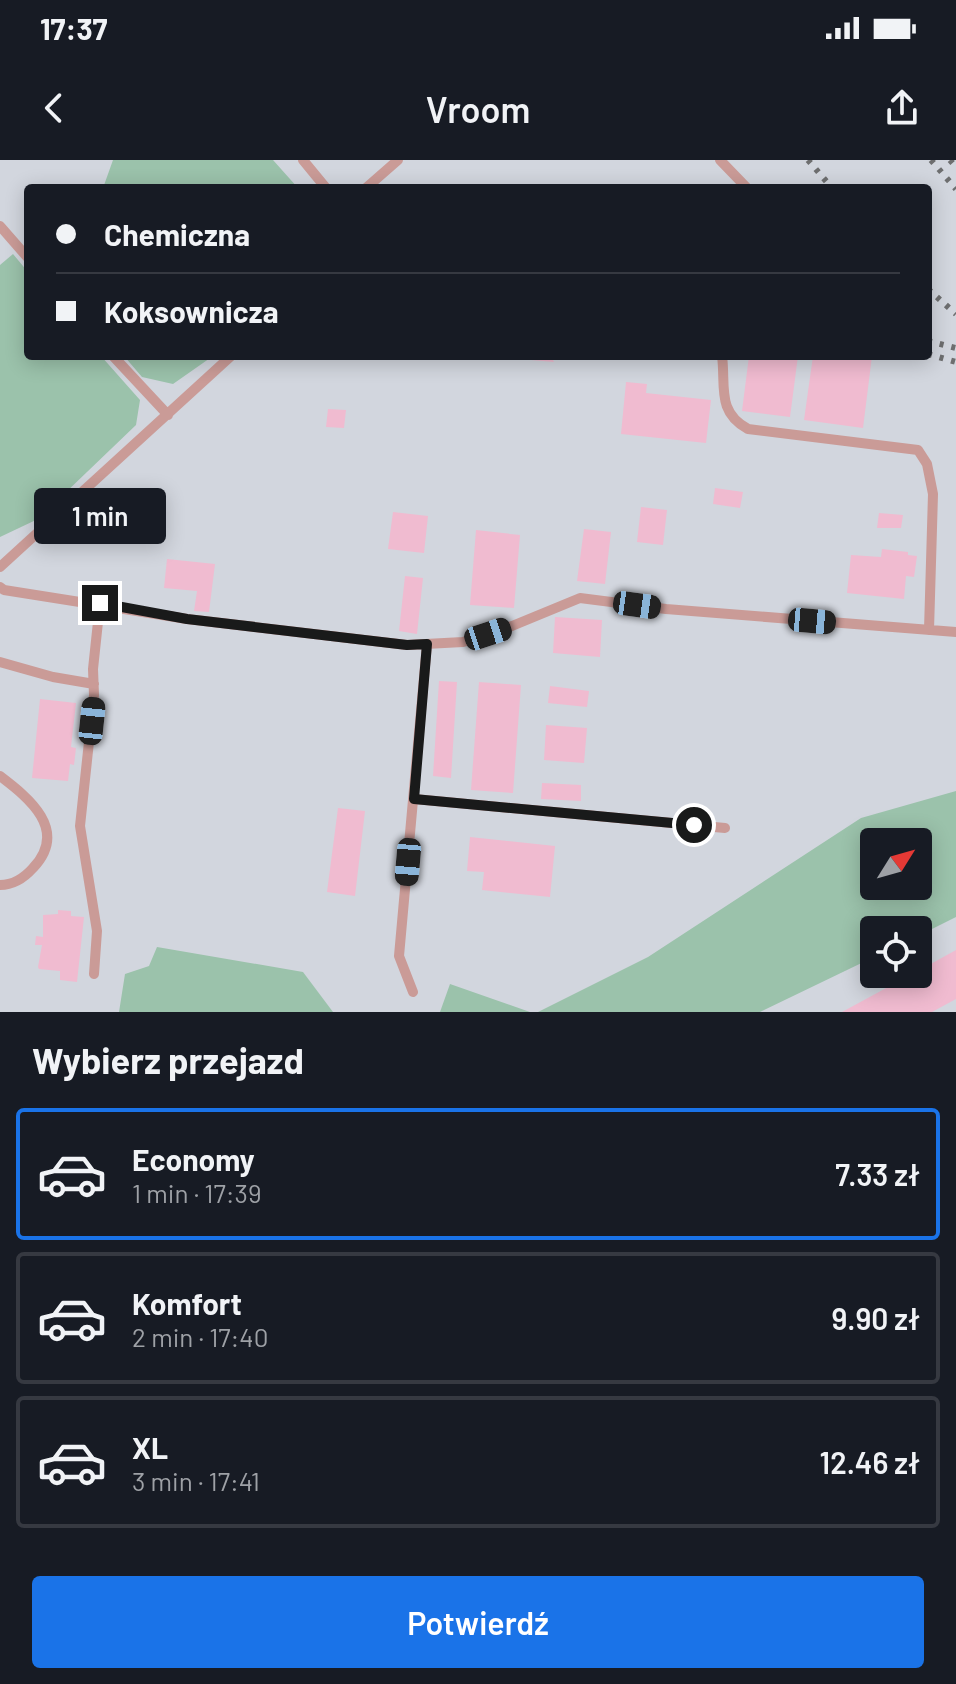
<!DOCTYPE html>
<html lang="pl">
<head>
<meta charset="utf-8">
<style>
	body { margin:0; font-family:Barlow,sans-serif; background:#242831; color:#f1f3f6; height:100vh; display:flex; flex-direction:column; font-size:30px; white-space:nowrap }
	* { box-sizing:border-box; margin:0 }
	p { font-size:26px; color:#9ea1a6 }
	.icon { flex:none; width:44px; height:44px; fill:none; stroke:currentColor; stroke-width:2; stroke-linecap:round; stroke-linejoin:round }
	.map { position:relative; height:852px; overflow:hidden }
	.side { display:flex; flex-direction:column; background:#171b24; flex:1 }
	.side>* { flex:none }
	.hud { position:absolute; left:24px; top:24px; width:908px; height:176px; border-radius:8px; box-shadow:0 4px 20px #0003; display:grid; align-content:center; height:176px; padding:0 32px; background:#171b24 }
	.needle { width:52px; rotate:53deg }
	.tools { position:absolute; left:860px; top:668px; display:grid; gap:16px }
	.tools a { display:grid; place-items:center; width:72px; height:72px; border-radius:8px; background:#171b24; box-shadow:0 4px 20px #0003; font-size:40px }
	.end { position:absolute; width:36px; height:36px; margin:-18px; border:10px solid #191a1a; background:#fff; box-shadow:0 0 0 4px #fff }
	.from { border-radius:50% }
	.bubble { position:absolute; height:56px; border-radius:8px; background:#171b24; box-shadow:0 4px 20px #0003; font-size:26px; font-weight:600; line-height:56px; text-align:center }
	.car { position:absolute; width:24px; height:48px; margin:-24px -12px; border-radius:10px; box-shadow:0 0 6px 2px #0007; background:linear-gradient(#222 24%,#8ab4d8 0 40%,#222 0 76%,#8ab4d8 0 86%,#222 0) }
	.hud b { display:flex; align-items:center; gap:28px; height:76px; font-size:30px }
	.hud b+b { border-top:2px solid #363941 }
	.hud i { width:20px; height:20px; background:#f1f3f6 }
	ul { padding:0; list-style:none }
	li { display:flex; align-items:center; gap:24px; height:132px; margin:0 16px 12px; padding:0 16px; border:4px solid #363941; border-radius:8px }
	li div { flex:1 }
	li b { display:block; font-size:30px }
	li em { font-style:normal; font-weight:600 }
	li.active { border-color:#1a73e8 }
	li>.icon { width:72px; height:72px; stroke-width:1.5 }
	h2 { padding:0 32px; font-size:36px; line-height:96px }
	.button { display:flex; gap:16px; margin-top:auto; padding:16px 32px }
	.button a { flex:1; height:92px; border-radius:8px; background:#1a73e8; color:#fff; font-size:32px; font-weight:600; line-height:92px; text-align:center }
	.status { display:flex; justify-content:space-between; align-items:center; height:56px; padding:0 40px; background:#171b24; direction:ltr }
	.status svg { height:22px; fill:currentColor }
	header { display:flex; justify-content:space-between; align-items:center; height:104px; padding:0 32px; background:#171b24; font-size:36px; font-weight:600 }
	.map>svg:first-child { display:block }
	.built { fill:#d2d6de; fill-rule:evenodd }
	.green { fill:#9bc2ab; fill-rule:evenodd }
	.building { fill:#f0bbd0 }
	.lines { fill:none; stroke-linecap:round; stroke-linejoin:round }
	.service { stroke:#ca9b97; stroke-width:10 }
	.rail { stroke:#6d6e6f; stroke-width:6; stroke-dasharray:4 8; stroke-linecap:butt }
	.route { stroke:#191a1a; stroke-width:10 }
</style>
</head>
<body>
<div class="status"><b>17:37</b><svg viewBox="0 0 49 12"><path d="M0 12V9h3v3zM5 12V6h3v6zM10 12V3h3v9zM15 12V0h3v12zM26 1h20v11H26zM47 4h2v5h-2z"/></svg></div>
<header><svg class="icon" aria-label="back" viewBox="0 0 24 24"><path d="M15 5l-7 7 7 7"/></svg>Vroom<svg class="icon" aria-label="share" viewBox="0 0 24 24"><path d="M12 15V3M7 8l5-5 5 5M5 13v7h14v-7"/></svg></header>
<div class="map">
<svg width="956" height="852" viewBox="0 0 956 852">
	<rect width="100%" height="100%" fill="#e2e3e4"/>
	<path class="built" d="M0 0H956V852H0ZM28 28H928V196H28ZM874 682H918V726H874ZM874 770H918V814H874Z"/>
	<path class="green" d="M113 0H273L298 28H103Z
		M13 94 28 112V196H101L140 240 136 265 38 359 0 377V105Z
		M124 196H213L173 224 142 217Z
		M956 631V757L918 776V770H874V797L760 852H538L648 797 861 658ZM918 682V726H874V682Z
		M157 787 303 812 333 852H119L125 814 149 806Z
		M450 824 530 852H440Z"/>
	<path class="building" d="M508 196H551L554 202 508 198Z
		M749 196H798L790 257 742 251Z
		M813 196H872L863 268 804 260Z
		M626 222 647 224 646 233 711 240 706 283 621 274Z
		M328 249 346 250 344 268 326 267Z
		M715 328 743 332 740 348 713 344Z
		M641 347 667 350 663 385 637 382Z
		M393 352 428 356 424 393 388 389Z
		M879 353 903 355 901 368H877Z
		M584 369 611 372 605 424 577 421Z
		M476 370 520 375 514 448 470 445Z
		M882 389 908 392V395L917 396 914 417 906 416 904 439 847 433 851 395 881 397Z
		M167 399 215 404 209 452 194 451 197 431 164 428Z
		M405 416 423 418 417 474 399 471Z
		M555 457 602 460 600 497 553 493Z
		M439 521 457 522 451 618 433 616Z
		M479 522 521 525 513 633 471 630Z
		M550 526 589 531 587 547 548 543Z
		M40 539 76 543 71 587 76 588 74 605 70 604 68 621 32 618Z
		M546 565 587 568 584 603 544 600Z
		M542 623 581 625V641L541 639Z
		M338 648 365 651 355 736 327 732Z
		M470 677 555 686 550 737 482 730 484 712 467 711Z
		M58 750 71 751V756L84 757 77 822 60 820V811L39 809 38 807 42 785H35L36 776 43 777V755L58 754Z
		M956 790V839L932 852H842L912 814H918V811Z"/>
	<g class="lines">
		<path class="service" d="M303 0 326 28
			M720 0 747 28
			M366 28 398 0
			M0 66 28 98
			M113 196 168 255
			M722 196C726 225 716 252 748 269L918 290 927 304 933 334 929 470
			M0 407 231 196
			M0 427 4 430 187 459 407 485 463 482 512 466 580 438 666 449 956 472
			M0 502 53 517 94 524
			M0 616C29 638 69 670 33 708 25 717 13 725 0 725
			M414 639 725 668
			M94 814 97 771 80 666 94 535 93 509 100 443
			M413 832 399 796 427 484"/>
		<path class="rail" d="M808 0 832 28
			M931 0 956 29
			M950 0 956 7
			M928 129 956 154
			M928 181 956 188
			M928 194 956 202"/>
	</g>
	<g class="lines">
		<path class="route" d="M100 443 187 459 407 485 427 484 414 639 694 665"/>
	</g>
</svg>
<div class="tools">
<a><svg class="needle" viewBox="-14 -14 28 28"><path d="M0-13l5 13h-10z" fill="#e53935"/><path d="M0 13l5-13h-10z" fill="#9ea1a6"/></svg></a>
<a><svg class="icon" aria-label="locate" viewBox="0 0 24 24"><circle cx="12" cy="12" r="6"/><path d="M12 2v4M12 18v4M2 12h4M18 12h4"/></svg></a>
</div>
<i class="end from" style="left:694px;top:665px"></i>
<i class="end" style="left:100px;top:443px"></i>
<div class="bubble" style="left:34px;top:328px;width:132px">1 min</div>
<i class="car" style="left:637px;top:445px;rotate:98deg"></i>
<i class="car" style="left:812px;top:461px;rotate:95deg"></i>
<i class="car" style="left:488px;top:474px;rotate:72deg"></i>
<i class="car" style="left:92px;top:561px;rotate:6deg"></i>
<i class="car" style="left:408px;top:702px;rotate:185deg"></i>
<div class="hud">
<b><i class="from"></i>Chemiczna</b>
<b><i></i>Koksownicza</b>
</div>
</div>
<section class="side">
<h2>Wybierz przejazd</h2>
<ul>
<li class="active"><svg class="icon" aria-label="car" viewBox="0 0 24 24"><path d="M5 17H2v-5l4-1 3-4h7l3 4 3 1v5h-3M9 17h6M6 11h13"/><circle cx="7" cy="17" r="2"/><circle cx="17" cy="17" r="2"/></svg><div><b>Economy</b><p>1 min · 17:39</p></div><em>7.33 zł</em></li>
<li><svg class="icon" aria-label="car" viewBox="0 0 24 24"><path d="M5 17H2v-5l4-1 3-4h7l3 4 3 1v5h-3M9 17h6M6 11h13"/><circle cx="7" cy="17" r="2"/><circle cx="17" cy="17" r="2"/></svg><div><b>Komfort</b><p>2 min · 17:40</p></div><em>9.90 zł</em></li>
<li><svg class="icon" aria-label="car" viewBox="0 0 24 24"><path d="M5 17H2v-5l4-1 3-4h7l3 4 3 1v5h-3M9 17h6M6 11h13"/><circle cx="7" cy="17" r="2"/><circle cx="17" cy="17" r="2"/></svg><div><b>XL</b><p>3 min · 17:41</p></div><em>12.46 zł</em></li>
</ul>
<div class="button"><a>Potwierdź</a></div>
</section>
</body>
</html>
